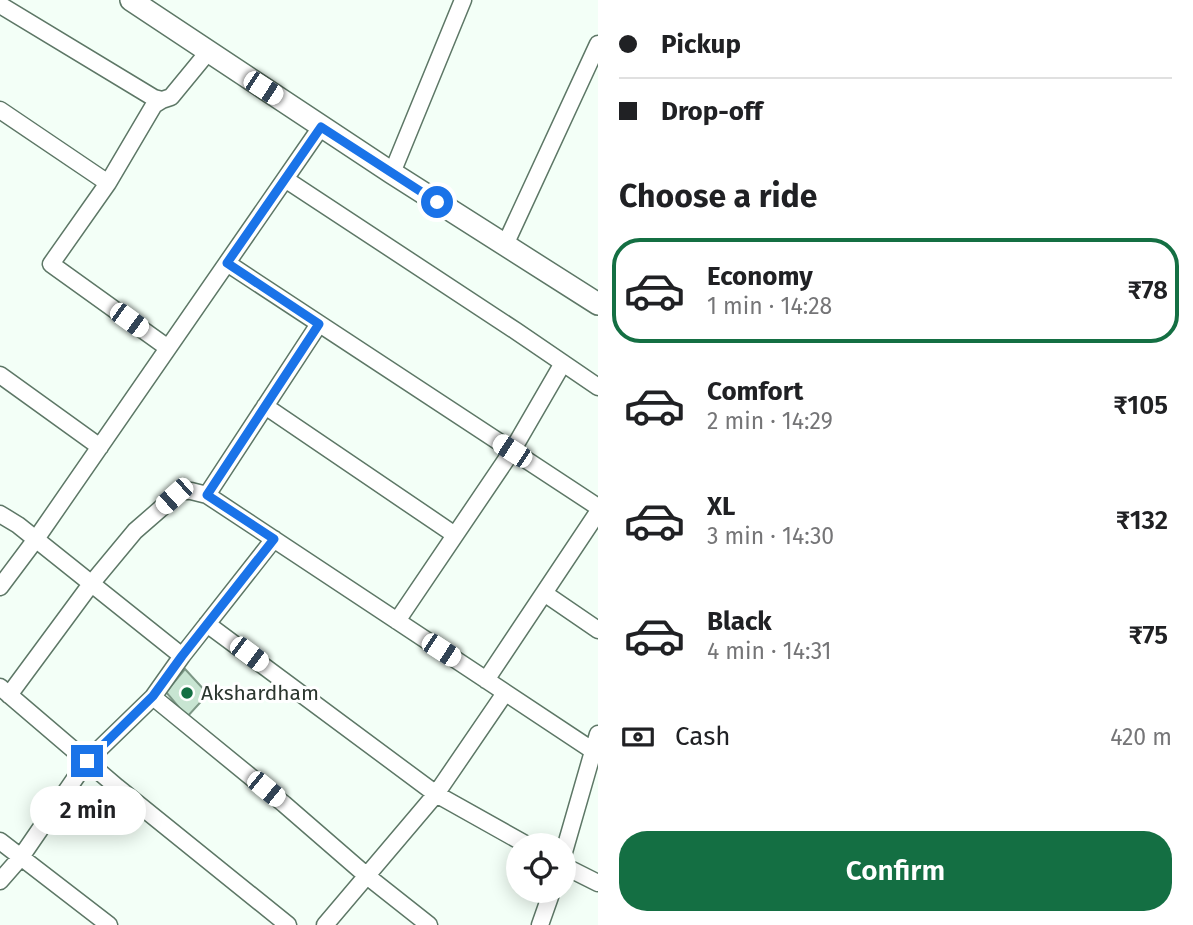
<!DOCTYPE html>
<html lang="en">
<head>
<meta charset="utf-8">
<style>
	body { margin:0; font-family:"Fira Sans",sans-serif; background:#f6f6f6; color:#202124; height:100vh; display:flex; flex-direction:column; font-size:26px; white-space:nowrap }
	* { box-sizing:border-box; margin:0 }
	p { font-size:23px; color:#757577 }
	.icon { flex:none; width:38px; height:38px; fill:none; stroke:currentColor; stroke-width:2; stroke-linecap:round; stroke-linejoin:round }
	.map { position:relative; flex:1; overflow:hidden }
	.drawer { display:flex; flex-direction:column; background:#fff; width:595px }
	.drawer>* { flex:none }
	.guide { display:grid; align-content:center; height:154px; padding:0 21px; background:#fff }
	.controls { position:absolute; left:506px; top:833px; display:grid; gap:14px }
	.controls a { display:grid; place-items:center; width:70px; height:70px; border-radius:50%; background:#fff; box-shadow:0 4px 18px #0003; font-size:35px }
	.end { position:absolute; width:32px; height:32px; margin:-16px; border:9px solid #1a73e8; background:#fff; box-shadow:0 0 0 4px #fff }
	.from { border-radius:50% }
	.bubble { position:absolute; height:49px; border-radius:24px; background:#fff; box-shadow:0 4px 18px #0003; font-size:23px; font-weight:600; line-height:49px; text-align:center }
	.car { position:absolute; width:21px; height:42px; margin:-21px -10px; border-radius:9px; box-shadow:0 0 5px 2px #0007; background:linear-gradient(#fff 24%,#345 0 40%,#fff 0 76%,#345 0 86%,#fff 0) }
	.guide b { display:flex; align-items:center; gap:24px; height:66px; font-size:26px }
	.guide b+b { border-top:2px solid #e0e0e0 }
	.guide i { width:18px; height:18px; background:#202124 }
	ul { padding:0; list-style:none }
	li { display:flex; align-items:center; gap:21px; height:105px; margin:0 14px 10px; padding:0 7px; border:4px solid transparent; border-radius:28px }
	li div { flex:1 }
	li b { display:block; font-size:26px }
	li em { font-style:normal; font-weight:600 }
	li.active { border-color:#146f43 }
	li>.icon { width:63px; height:63px; stroke-width:1.5 }
	h2 { padding:0 21px; font-size:32px; line-height:84px }
	.pay { display:flex; align-items:center; gap:18px; height:77px; padding:0 21px; font-size:26px }
	.pay p { margin-inline-start:auto }
	.button { display:flex; gap:14px; margin-top:auto; padding:14px 21px }
	.button a { flex:1; height:80px; border-radius:28px; background:#146f43; color:#fff; font-size:28px; font-weight:600; line-height:80px; text-align:center }
	main { display:flex; flex:1; min-height:0 }
	.map>svg:first-child { display:block }
	.building { fill:#c8e5d2; stroke:#7d9886; stroke-width:2 }
	.lines { fill:none; stroke-linecap:round; stroke-linejoin:round }
	.minor-casing { stroke:#5d7766; stroke-width:19 }
	.tertiary-casing { stroke:#5d7766; stroke-width:24 }
	.minor { stroke:#fff; stroke-width:16 }
	.tertiary { stroke:#fff; stroke-width:21 }
	.route { stroke:#1a73e8; stroke-width:9 }
	.poi-dot { fill:#146f43; stroke:#fff; stroke-width:2.5 }
	.labels { text-anchor:middle; stroke-width:6; stroke-linejoin:round; paint-order:stroke }
	.poi-label { font-size:21px; fill:#2b362f; stroke:#fff; text-anchor:start }
</style>
</head>
<body>
<main>
<div class="map">
<svg width="598" height="925" viewBox="0 0 598 925">
	<rect width="100%" height="100%" fill="#f3fff7"/>
	<path class="building" d="M185 669 208 694 187 717 166 692Z"/>
	<g class="lines">
		<defs>
			<path id="minor" d="M2 6 154 98 162 100 171 97 208 52
				M0 110 108 183 51 264 168 348
				M392 173 463 0
				M285 179 516 331 598 387
				M108 183 154 105 162 100
				M505 245 598 44
				M227 263 598 507
				M319 324 207 495 598 754
				M0 375 100 447
				M265 406 455 535
				M0 514 18 525 182 656 153 697 284 804 367 876 429 925
				M0 587 36 539 321 127
				M544 593 598 630
				M397 621 512 451 563 363
				M207 624 436 794 505 693
				M182 656 274 539
				M486 680 598 512
				M0 687 117 787 288 925
				M9 695 91 584 135 531 181 491H191L207 495
				M0 841 109 925
				M564 852 598 734
				M564 866 598 883
				M0 881 21 857 87 761 153 697
				M325 925 436 794 527 845
				M540 925 552 891"/>
			<path id="tertiary" d="M131 0 392 173 598 304"/>
		</defs>
		<use href="#minor" class="minor-casing"/>
		<use href="#tertiary" class="tertiary-casing"/>
		<use href="#minor" class="minor"/>
		<use href="#tertiary" class="tertiary"/>
	</g>
	<g class="lines">
		<path class="route" d="M87 761 153 696 182 656 274 539 207 495 319 324 227 263 321 127 437 202"/>
	</g>
	<circle class="poi-dot" cx="187" cy="693" r="7"/>
	<g class="labels">
		<g class="poi-label">
			<text x="201" y="700">Akshardham</text>
		</g>
	</g>
</svg>
<div class="controls">
<a><svg class="icon" aria-label="locate" viewBox="0 0 24 24"><circle cx="12" cy="12" r="6"/><path d="M12 2v4M12 18v4M2 12h4M18 12h4"/></svg></a>
</div>
<i class="end from" style="left:437px;top:202px"></i>
<i class="end" style="left:87px;top:761px"></i>
<div class="bubble" style="left:30px;top:786px;width:116px">2 min</div>
<i class="car" style="left:263px;top:88px;rotate:123deg"></i>
<i class="car" style="left:129px;top:320px;rotate:126deg"></i>
<i class="car" style="left:512px;top:451px;rotate:303deg"></i>
<i class="car" style="left:174px;top:496px;rotate:228deg"></i>
<i class="car" style="left:441px;top:650px;rotate:123deg"></i>
<i class="car" style="left:249px;top:654px;rotate:127deg"></i>
<i class="car" style="left:266px;top:789px;rotate:129deg"></i>
</div>
<section class="drawer">
<div class="guide">
<b><i class="from"></i>Pickup</b>
<b><i></i>Drop-off</b>
</div>
<h2>Choose a ride</h2>
<ul>
<li class="active"><svg class="icon" aria-label="car" viewBox="0 0 24 24"><path d="M5 17H2v-5l4-1 3-4h7l3 4 3 1v5h-3M9 17h6M6 11h13"/><circle cx="7" cy="17" r="2"/><circle cx="17" cy="17" r="2"/></svg><div><b>Economy</b><p>1 min · 14:28</p></div><em>₹78</em></li>
<li><svg class="icon" aria-label="car" viewBox="0 0 24 24"><path d="M5 17H2v-5l4-1 3-4h7l3 4 3 1v5h-3M9 17h6M6 11h13"/><circle cx="7" cy="17" r="2"/><circle cx="17" cy="17" r="2"/></svg><div><b>Comfort</b><p>2 min · 14:29</p></div><em>₹105</em></li>
<li><svg class="icon" aria-label="car" viewBox="0 0 24 24"><path d="M5 17H2v-5l4-1 3-4h7l3 4 3 1v5h-3M9 17h6M6 11h13"/><circle cx="7" cy="17" r="2"/><circle cx="17" cy="17" r="2"/></svg><div><b>XL</b><p>3 min · 14:30</p></div><em>₹132</em></li>
<li><svg class="icon" aria-label="car" viewBox="0 0 24 24"><path d="M5 17H2v-5l4-1 3-4h7l3 4 3 1v5h-3M9 17h6M6 11h13"/><circle cx="7" cy="17" r="2"/><circle cx="17" cy="17" r="2"/></svg><div><b>Black</b><p>4 min · 14:31</p></div><em>₹75</em></li>
</ul>
<div class="pay"><svg class="icon" aria-label="cash" viewBox="0 0 24 24"><path d="M3 7h18v10H3z"/><circle cx="12" cy="12" r="2"/></svg>Cash<p>420 m</p></div>
<div class="button"><a>Confirm</a></div>
</section>
</main>
</body>
</html>
